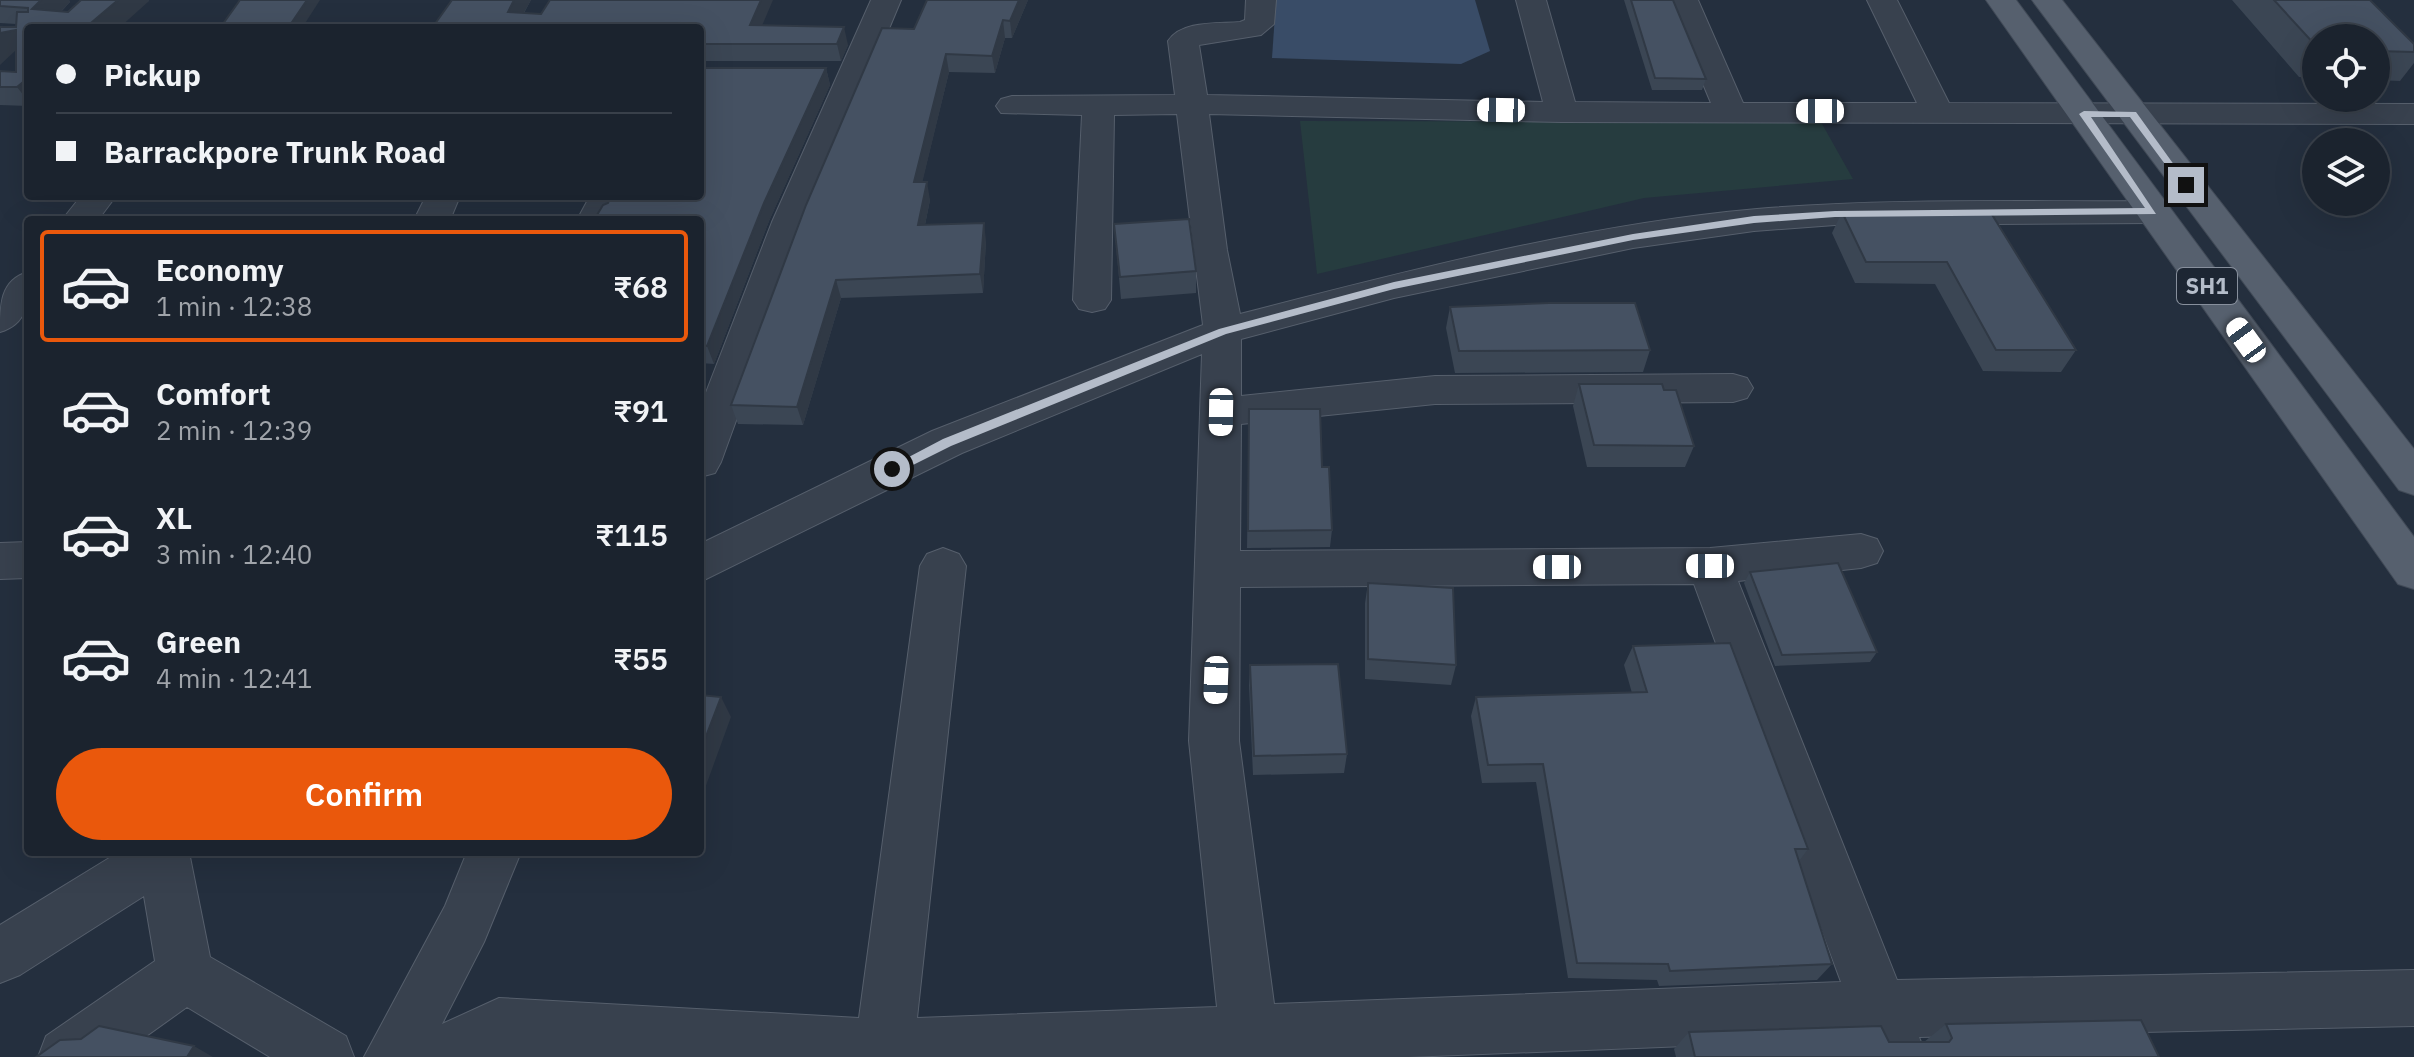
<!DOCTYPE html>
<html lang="en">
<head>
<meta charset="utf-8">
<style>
	body { margin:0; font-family:"IBM Plex Sans",sans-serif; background:#282f3a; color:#f1f3f6; height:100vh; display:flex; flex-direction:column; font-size:30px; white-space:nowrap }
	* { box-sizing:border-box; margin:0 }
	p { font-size:26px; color:#a0a4aa }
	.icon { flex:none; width:44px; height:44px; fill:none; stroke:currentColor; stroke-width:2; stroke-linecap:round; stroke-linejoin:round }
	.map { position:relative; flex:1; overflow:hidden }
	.drawer { position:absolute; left:24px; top:216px; width:680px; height:640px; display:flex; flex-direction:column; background:#1b232e; border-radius:8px; box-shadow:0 8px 32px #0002,0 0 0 2px #39404a }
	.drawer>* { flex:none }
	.banner { position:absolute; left:24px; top:24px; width:680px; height:176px; border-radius:8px; box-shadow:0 8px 32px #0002,0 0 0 2px #39404a; display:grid; align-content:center; height:176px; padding:0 32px; background:#1b232e }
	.buttons { position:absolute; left:2302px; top:24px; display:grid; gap:16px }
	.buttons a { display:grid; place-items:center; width:88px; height:88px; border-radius:50%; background:#1b232e; box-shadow:0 8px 32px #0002,0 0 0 2px #39404a; font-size:40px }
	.end { position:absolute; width:36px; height:36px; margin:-18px; border:10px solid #b4bcc9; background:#111; box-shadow:0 0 0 4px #111 }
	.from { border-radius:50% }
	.car { position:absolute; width:24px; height:48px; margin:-24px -12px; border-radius:10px; box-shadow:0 0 6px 2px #0007; background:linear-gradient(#fff 24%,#345 0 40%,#fff 0 76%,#345 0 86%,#fff 0) }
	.banner b { display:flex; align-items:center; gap:28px; height:76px; font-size:30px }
	.banner b+b { border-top:2px solid #39404a }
	.banner i { width:20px; height:20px; background:#f1f3f6 }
	ul { padding:14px 0 0; list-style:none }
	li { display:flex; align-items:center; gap:24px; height:112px; margin:0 16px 12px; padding:0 16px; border:4px solid transparent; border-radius:8px }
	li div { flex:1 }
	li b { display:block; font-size:30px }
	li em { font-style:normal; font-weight:600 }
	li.on { border-color:#ea580c }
	li>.icon { width:72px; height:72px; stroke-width:1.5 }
	.action { display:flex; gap:16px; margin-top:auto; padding:16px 32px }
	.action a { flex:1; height:92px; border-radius:48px; background:#ea580c; color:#fff; font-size:32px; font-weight:600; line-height:92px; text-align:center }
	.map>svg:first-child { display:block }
	.green { fill:#263c3f }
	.water { fill:#394c67 }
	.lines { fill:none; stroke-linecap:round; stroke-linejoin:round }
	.minor-casing { stroke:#565f6c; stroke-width:2 }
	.major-casing { stroke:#414a57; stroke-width:2 }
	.minor { fill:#38414e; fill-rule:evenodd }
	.major { fill:#56606e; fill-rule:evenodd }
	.wall { fill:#3b4654 }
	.shaded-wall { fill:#303945 }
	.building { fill:#455162; stroke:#303945; stroke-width:2 }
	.route { fill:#b4bcc9 }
	.labels { text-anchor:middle; stroke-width:8; stroke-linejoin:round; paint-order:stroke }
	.shield { fill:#1d2633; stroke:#878f9c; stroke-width:2 }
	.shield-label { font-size:22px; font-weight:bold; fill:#b4bcc9 }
</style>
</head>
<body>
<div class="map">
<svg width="2414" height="1057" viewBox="0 0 2414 1057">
	<rect width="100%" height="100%" fill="#242f3e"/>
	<path class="green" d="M1300 121 1821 122 1853 179 1644 198 1317 274Z"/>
	<path class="water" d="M1276 0H1475L1490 51 1461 64 1272 58Z"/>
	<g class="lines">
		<defs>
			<path id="minor" d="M871 0H901L808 222 721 462 715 473 700 477V408L772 222Z
				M1246 0H1276L1274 24 1261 35 1199 45 1207 95 1543 102 1516 0H1546L1575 102 1711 103 1668 0H1698L1743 103H1917L1867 0H1897L1949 103 2414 104V124L1562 122 1209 114 1227 250 1240 314C1406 271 1587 224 1757 209 1888 198 2021 202 2152 201L2164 204 2170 212 2164 220 2152 223 1835 225 1754 231 1633 248 1394 298 1241 339V396L1435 376 1733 374 1747 378 1753 388 1747 398 1733 402 1435 404 1241 424 1240 551 1710 548 1861 534 1877 539 1883 551 1877 563 1861 568 1738 581 1897 980 2414 970V1026L1919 1037 1927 1057H1869L1862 1039 1408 1057H364L445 906 467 852H521L484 942 442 1024 499 998 859 1018 920 566 927 554 943 548 959 554 966 566 917 1018 1217 1007 1189 741 1202 354 962 453 700 582V544L932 431 1203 325 1177 114 1114 115 1111 300 1105 309 1092 312 1079 309 1073 300 1082 115 1001 113 996 106 1001 99 1012 96 1175 95 1168 41C1182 20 1218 24 1240 22L1245 20ZM1694 584 1841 982 1274 1004 1239 741 1240 587Z
				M81 196H116L98 220H62Z
				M426 196H460L450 220H414Z
				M590 196H624L613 220H577Z
				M28 272C28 299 30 323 0 332 0 305 0 280 28 272Z
				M28 542V578L0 579V543Z
				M119 852H193L190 857 210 957 346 1036 354 1057H270L187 1007 117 1057H38L46 1036 155 961 144 896 20 975 0 983V925Z"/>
			<path id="major" d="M1986 0H2016L2414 537V589L2398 584Z
				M2032 0H2062L2414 449V495L2399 490Z"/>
		</defs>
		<use href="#minor" class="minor-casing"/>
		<use href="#major" class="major-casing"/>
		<use href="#minor" class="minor"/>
		<use href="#major" class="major"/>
	</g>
	<path class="wall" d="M0 0H69L70 2 61 12H68L81 0H148L149 1 28 28V106L0 105V71L16 72 15 51 16 24 0 23Z
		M452 0H531L524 13 762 25 848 45 841 61H700V28H432Z
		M1028 0 1012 38H1005L995 73 949 72 922 182 930 200 925 225 986 241 983 293 841 298 803 425 738 424 731 405 914 29Z
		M1624 0H1673L1706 79 1702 90H1652Z
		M2232 0H2370L2414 44V63L2400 81 2376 80V38H2316V78L2299 77Z
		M826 68 830 85 769 221 714 364 700 363V220L608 203Z
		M1842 212 1991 213 2076 350 2061 372 1983 371 1935 284 1855 283 1832 233Z
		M1114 224 1196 271V293L1121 299Z
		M1450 307 1650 350 1643 372 1455 373 1446 328Z
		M1579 384 1664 390 1694 446 1685 467H1587L1573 406Z
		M1249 409 1322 467 1332 530 1330 547 1247 548Z
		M1750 572 1877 652 1870 662 1775 666 1744 583Z
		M1368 583 1456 665 1451 685 1365 679V603Z
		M1633 646 1808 849 1799 861 1832 964 1817 980 1659 986 1657 980 1568 978 1536 782 1482 783 1471 716 1476 697 1632 693 1624 665Z
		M1250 665 1347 754 1344 773 1253 775 1249 685Z
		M1946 1024 2159 1057H1676L1674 1049 1689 1032 1889 1042H1924Z"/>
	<path class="shaded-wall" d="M41 0H69L70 2 45 28 32 9Z
		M118 0H148L149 1 119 28H85Z
		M307 0H320L302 28H288Z
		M514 0H531L515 28 508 12Z
		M761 0H773L755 42 750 25Z
		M1019 0H1028L1012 38 1010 21Z
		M1003 20 1005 38 995 73 992 56Z
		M844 27 848 45 841 61 837 44Z
		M16 30 28 49 15 51 0 65V33Z
		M946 54 949 72 918 200 914 182Z
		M826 68 830 85 769 221 714 364 707 346 764 203Z
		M28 78V101L17 87Z
		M927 182 930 200 921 244 918 225Z
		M984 223 986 241 983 293 980 274Z
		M836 280 841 298 803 425 797 407Z
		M721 697 731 717 700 802V752Z
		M194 1046 213 1057H187Z"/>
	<path class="building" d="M0 0H41L32 9 68 12 81 0H118L85 28H28V78L17 87H0V71L16 72V30L0 33V27H16L17 12H28V8L0 6Z
		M240 0H307L288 28H220Z
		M452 0H514L508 12 541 14 550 0H761L750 25 844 27 837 44H700V28H432Z
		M927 0H1019L1010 21 1003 20 992 56 946 54 914 182H927L918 225 984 223 980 274 836 280 797 407 731 405 806 205 882 28 914 29Z
		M1631 0H1673L1706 79 1655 78Z
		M2274 0H2370L2414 44V52L2376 51V38H2316V46Z
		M702 68H826L764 203 707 346 700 345V220H594L603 205 608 203 611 196H700V70Z
		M1842 212 1991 213 2076 350H1996L1947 262H1866Z
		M238 216 235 220H158L159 219Z
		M1189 219 1196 271 1120 277 1114 224Z
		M1549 303H1635L1650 350 1459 351 1450 307Z
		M1579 384H1662L1664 390H1676L1694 446 1594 445Z
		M1249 409H1320L1322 467H1329L1332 530 1248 531Z
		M1838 563 1877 652 1782 655 1750 572Z
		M1368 583 1453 588 1456 665 1368 659Z
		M1730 643 1808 849H1795L1832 964 1670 971 1668 964 1577 963 1543 764 1488 765 1476 697 1647 692 1633 646Z
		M1338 664 1347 754 1254 756 1250 665Z
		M700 695 721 697 700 752Z
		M2141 1020 2159 1057H1695L1689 1032 1881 1026 1889 1042H1949L1952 1038 1946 1024Z
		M99 1026 194 1046 187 1057H36L60 1040 81 1039Z"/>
	<path class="route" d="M2084 111 2136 112 2190 187H2182L2130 117H2091L2156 214 1835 217 1754 223 1633 240 1394 289 1226 334 951 446 897 473 886 469 943 439 1219 329 1394 282 1633 234 1754 216 1835 211 2145 208 2079 114Z"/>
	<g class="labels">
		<rect class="shield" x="2177" y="268" width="60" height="36" rx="6"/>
		<g class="shield-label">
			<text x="2207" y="294">SH1</text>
		</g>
	</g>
</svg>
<div class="buttons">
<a><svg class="icon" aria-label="locate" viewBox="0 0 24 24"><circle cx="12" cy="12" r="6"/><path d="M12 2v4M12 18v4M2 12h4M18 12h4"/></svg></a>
<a><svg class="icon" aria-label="layers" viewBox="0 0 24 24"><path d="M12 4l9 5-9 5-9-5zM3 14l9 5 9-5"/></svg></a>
</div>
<i class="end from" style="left:892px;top:469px"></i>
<i class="end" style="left:2186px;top:185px"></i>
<i class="car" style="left:1501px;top:110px;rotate:271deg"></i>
<i class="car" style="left:1820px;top:111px;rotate:270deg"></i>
<i class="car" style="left:2246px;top:340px;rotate:324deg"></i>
<i class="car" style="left:1221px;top:412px;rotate:181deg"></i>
<i class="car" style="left:1710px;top:566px;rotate:270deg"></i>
<i class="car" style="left:1557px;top:567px;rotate:270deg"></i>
<i class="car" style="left:1216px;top:680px;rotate:182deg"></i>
<div class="banner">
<b><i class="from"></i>Pickup</b>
<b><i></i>Barrackpore Trunk Road</b>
</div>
<section class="drawer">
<ul>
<li class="on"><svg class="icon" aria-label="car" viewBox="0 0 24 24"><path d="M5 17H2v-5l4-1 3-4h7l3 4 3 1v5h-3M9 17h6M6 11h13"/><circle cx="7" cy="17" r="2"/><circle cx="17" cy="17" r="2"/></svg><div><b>Economy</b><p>1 min · 12:38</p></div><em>₹68</em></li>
<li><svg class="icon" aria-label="car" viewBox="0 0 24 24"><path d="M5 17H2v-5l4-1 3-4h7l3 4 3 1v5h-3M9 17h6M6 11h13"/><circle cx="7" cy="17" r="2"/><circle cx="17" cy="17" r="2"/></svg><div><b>Comfort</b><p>2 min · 12:39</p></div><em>₹91</em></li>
<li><svg class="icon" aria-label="car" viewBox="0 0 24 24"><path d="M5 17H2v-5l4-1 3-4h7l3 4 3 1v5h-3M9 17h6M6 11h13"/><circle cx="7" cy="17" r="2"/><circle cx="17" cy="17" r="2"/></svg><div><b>XL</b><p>3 min · 12:40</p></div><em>₹115</em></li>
<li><svg class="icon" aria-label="car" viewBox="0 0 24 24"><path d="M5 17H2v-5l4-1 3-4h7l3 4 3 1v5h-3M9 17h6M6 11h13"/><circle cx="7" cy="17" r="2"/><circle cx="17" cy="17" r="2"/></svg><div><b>Green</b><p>4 min · 12:41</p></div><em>₹55</em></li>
</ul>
<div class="action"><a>Confirm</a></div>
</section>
</div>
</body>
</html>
